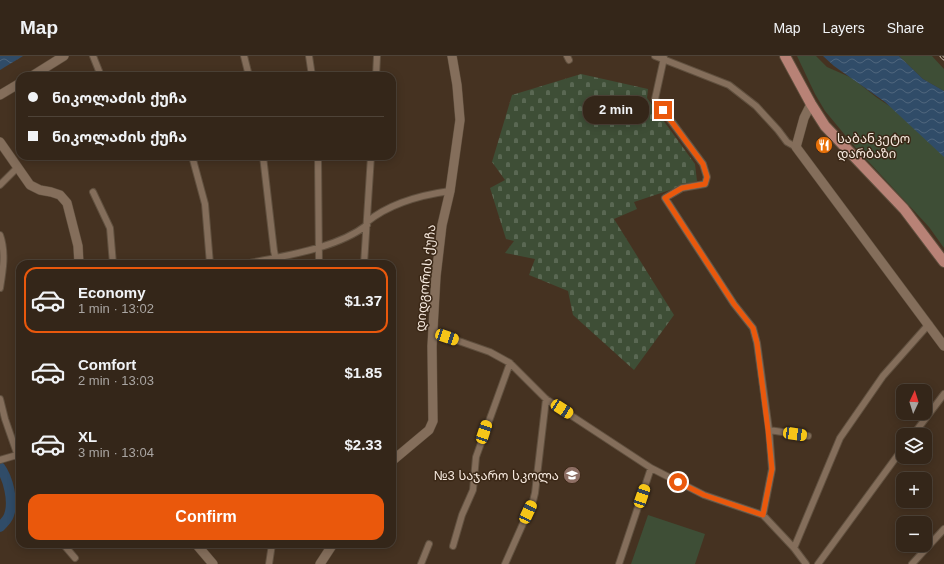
<!DOCTYPE html>
<html lang="en">
<head>
<meta charset="utf-8">
<style>
	body { margin:0; font-family:Arial,"Noto Sans Georgian",sans-serif; background:#3c2e22; color:#f1f3f6; height:100vh; display:flex; flex-direction:column; font-size:15px; white-space:nowrap }
	* { box-sizing:border-box; margin:0 }
	p { font-size:13px; color:#a9a5a2 }
	.icon { flex:none; width:22px; height:22px; fill:none; stroke:currentColor; stroke-width:2; stroke-linecap:round; stroke-linejoin:round }
	.map { position:relative; flex:1; overflow:hidden }
	.sheet { position:absolute; left:16px; top:204px; width:380px; height:288px; display:flex; flex-direction:column; background:#342619; border-radius:12px; box-shadow:0 2px 10px #0003,0 0 0 1px #4e4338 }
	.sheet>* { flex:none }
	.guide { position:absolute; left:16px; top:16px; width:380px; height:88px; border-radius:12px; box-shadow:0 2px 10px #0003,0 0 0 1px #4e4338; display:grid; align-content:center; height:88px; padding:0 12px; background:#342619 }
	.needle { width:26px; rotate:4deg }
	.tools { position:absolute; left:896px; top:328px; display:grid; gap:8px }
	.tools a { display:grid; place-items:center; width:36px; height:36px; border-radius:8px; background:#342619; box-shadow:0 2px 10px #0003,0 0 0 1px #4e4338; font-size:20px }
	.end { position:absolute; width:18px; height:18px; margin:-9px; border:5px solid #ea580c; background:#fff; box-shadow:0 0 0 2px #fff }
	.from { border-radius:50% }
	.bubble { position:absolute; height:28px; border-radius:12px; background:#342619; box-shadow:0 2px 10px #0003,0 0 0 1px #4e4338; font-size:13px; font-weight:600; line-height:28px; text-align:center }
	.car { position:absolute; width:12px; height:24px; margin:-12px -6px; border-radius:5px; box-shadow:0 0 3px 1px #0007; background:linear-gradient(#f5c518 24%,#345 0 40%,#f5c518 0 76%,#345 0 86%,#f5c518 0) }
	.guide b { display:flex; align-items:center; gap:14px; height:38px; font-size:15px }
	.guide b+b { border-top:1px solid #4e4338 }
	.guide i { width:10px; height:10px; background:#f1f3f6 }
	ul { padding:7px 0 0; list-style:none }
	li { display:flex; align-items:center; gap:12px; height:66px; margin:0 8px 6px; padding:0 4px; border:2px solid transparent; border-radius:12px }
	li div { flex:1 }
	li b { display:block; font-size:15px }
	li em { font-style:normal; font-weight:600 }
	li.selected { border-color:#ea580c }
	li>.icon { width:36px; height:36px; stroke-width:1.5 }
	.action { display:flex; gap:8px; margin-top:auto; padding:8px 12px }
	.action a { flex:1; height:46px; border-radius:12px; background:#ea580c; color:#fff; font-size:16px; font-weight:600; line-height:46px; text-align:center }
	header { display:flex; align-items:center; gap:24px; box-sizing:border-box; height:56px; padding:0 20px; background:#342619; border-bottom:1px solid #4e4338 }
	header strong { font-size:19px }
	nav { display:flex; gap:22px; margin-inline-start:auto; font-size:14px }
	.map>svg:first-child { display:block }
	.green { fill:#3e4e36 }
	.cemetery { fill:url(#cemetery-stones) }
	.water { fill:url(#water-waves) }
	.lines { fill:none; stroke-linecap:round; stroke-linejoin:round }
	.river { stroke:#304c68; stroke-width:10 }
	.street-casing { stroke:#60503f; stroke-width:8 }
	.secondary-casing { stroke:#60503f; stroke-width:10 }
	.primary-casing { stroke:#60503f; stroke-width:12 }
	.street { stroke:#846e5b; stroke-width:6 }
	.secondary { stroke:#846e5b; stroke-width:9 }
	.primary { stroke:#b88276; stroke-width:10 }
	.rail-casing { stroke:#cdbfb2; stroke-width:3 }
	.rail { stroke:#3b2817; stroke-width:1.5; stroke-dasharray:4.5; stroke-linecap:butt }
	.route { stroke:#ea580c; stroke-width:5 }
	.labels { text-anchor:middle; stroke-width:3; stroke-linejoin:round; paint-order:stroke }
	.poi-label { font-size:13px; fill:#f5e8dd; stroke:#3b2817; text-anchor:start }
	.street-label { font-size:13px; fill:#f5e8dd; stroke:#3b2817 }
</style>
</head>
<body>
<header>
<strong>Map</strong>
<nav><a>Map</a><a>Layers</a><a>Share</a></nav>
</header>
<div class="map">
<svg width="944" height="508" viewBox="0 0 944 508">
	<defs>
		<pattern id="cemetery-stones" width="16" height="16" patternUnits="userSpaceOnUse"><rect width="16" height="16" fill="#3e4e36"/><path d="M2 7V4a2 2 0 0 1 4 0v3zM10 15v-3a2 2 0 0 1 4 0v3z" fill="#5a6853"/></pattern>
		<pattern id="water-waves" width="16" height="10" patternUnits="userSpaceOnUse"><rect width="16" height="10" fill="#304c68"/><path d="M0 5q4-4 8 0t8 0" fill="none" stroke="#4f667d"/></pattern>
	</defs>
	<rect width="100%" height="100%" fill="#453221"/>
	<path class="green" d="M797 0H816L827 11 852 22 876 41 924 73 944 83V192L929 171 855 91 825 55 815 38Z
		M899 0H932L944 13V35L923 23Z
		M648 459 705 478 695 508H631Z"/>
	<path class="cemetery" d="M581 18 648 33 647 42 695 108 697 125 634 146 637 153 614 163 674 259 634 314 573 259 568 235 529 219 535 203 505 197 514 185 506 183 490 132 505 124 492 106 512 39Z"/>
	<path class="water" d="M0 0H23L0 14Z
		M823 0H899L923 23 944 35V101L885 46 834 10Z"/>
	<g class="lines">
		<path class="river" d="M0 411C8 422 14 445 9 459 8 463 3 468 0 471"/>
		<defs>
			<path id="street" d="M93 0 101 20
				M244 0 249 20
				M309 0 312 20
				M567 0 569 4
				M655 0 729 29 756 50 778 74 787 86 796 91
				M664 2 655 43 703 108 707 121 705 128 682 132 665 142 734 248 753 272 757 287 769 374 772 413 763 459
				M376 20 377 0
				M192 100 205 148 210 208
				M263 100 274 195 277 208
				M318 100 319 208
				M0 129 17 112
				M93 136 110 172 113 208
				M367 166C390 147 421 139 450 135
				M0 179C6 196 3 214 0 232
				M245 208C283 200 336 193 367 169
				M364 208 371 100
				M433 276 490 296 510 307 546 343 651 412 704 439 763 459 794 492 806 508
				M0 343 5 363 20 406
				M769 374 808 380
				M913 379 944 338
				M0 404 17 399
				M63 488 75 502
				M453 490 462 459 473 434 476 401 510 307
				M794 492 840 382 883 320 929 268
				M269 508 272 488
				M421 508 429 488
				M505 508 533 445 535 437 546 343
				M619 508 651 412
				M818 508 903 392
				M912 508 944 473"/>
			<path id="secondary" d="M32 20 64 0
				M0 39 20 27
				M811 48 804 62 796 91 944 290
				M0 86 30 129 40 134 51 136 60 139 67 147 78 190 79 208
				M392 405 429 374 433 365 432 290 436 220 442 169 450 135 460 64 457 29 452 0
				M196 488 213 508
				M320 508 333 488"/>
			<path id="primary" d="M785 0 811 48 825 70 904 153 944 206"/>
		</defs>
		<use href="#street" class="street-casing"/>
		<use href="#secondary" class="secondary-casing"/>
		<use href="#primary" class="primary-casing"/>
		<use href="#street" class="street"/>
		<use href="#secondary" class="secondary"/>
		<use href="#primary" class="primary"/>
		<defs>
			<path id="rail" d="M941 0 944 3"/>
		</defs>
		<use href="#rail" class="rail-casing"/>
		<use href="#rail" class="rail"/>
	</g>
	<g class="lines">
		<path class="route" d="M663 54 703 108 707 121 705 128 682 132 665 142 734 248 753 272 757 287 768 374 772 413 763 459 704 439 678 426"/>
	</g>
	<defs>
		<symbol id="restaurant-disc" viewBox="-11 -11 22 22"><circle r="9.5" fill="#e8710a" stroke="#3b2817"/><path d="M-5-6h1v4h1v-4h1v4h1v-4h1v5L-1.5 .5V6h-2V.5L-5-1ZM5-6V6H3V1.5H1.5Q1.5-4 5-6Z" fill="#fff"/></symbol>
		<symbol id="school-disc" viewBox="-11 -11 22 22"><circle r="9.5" fill="#8d6e63" stroke="#3b2817"/><path d="M0-5L7-2L0 1L-7-2ZM-4 1L0 2.5L4 1V4Q0 6-4 4Z" fill="#fff"/></symbol>
	</defs>
	<g fill-rule="evenodd">
		<use href="#restaurant-disc" x="814" y="79" width="20" height="20"/>
		<use href="#school-disc" x="562" y="409" width="20" height="20"/>
	</g>
	<g class="labels">
		<g class="poi-label">
			<text x="837" y="87">საბანკეტო<tspan x="837" dy="15">დარბაზი</tspan></text>
			<text x="559" y="424" text-anchor="end">№3 საჯარო სკოლა</text>
		</g>
		<g class="street-label">
			<text transform="translate(425 222) rotate(-84)" y="5">დიდგორის ქუჩა</text>
		</g>
	</g>
</svg>
<div class="tools">
<a><svg class="needle" viewBox="-14 -14 28 28"><path d="M0-13l5 13h-10z" fill="#e53935"/><path d="M0 13l5-13h-10z" fill="#a9a5a2"/></svg></a>
<a><svg class="icon" aria-label="layers" viewBox="0 0 24 24"><path d="M12 4l9 5-9 5-9-5zM3 14l9 5 9-5"/></svg></a>
<a>+</a>
<a>−</a>
</div>
<i class="end from" style="left:678px;top:426px"></i>
<i class="end" style="left:663px;top:54px"></i>
<div class="bubble" style="left:583px;top:40px;width:66px">2 min</div>
<i class="car" style="left:447px;top:281px;rotate:109deg"></i>
<i class="car" style="left:562px;top:353px;rotate:123deg"></i>
<i class="car" style="left:484px;top:376px;rotate:18deg"></i>
<i class="car" style="left:795px;top:378px;rotate:98deg"></i>
<i class="car" style="left:642px;top:440px;rotate:19deg"></i>
<i class="car" style="left:528px;top:456px;rotate:25deg"></i>
<div class="guide">
<b><i class="from"></i>ნიკოლაძის ქუჩა</b>
<b><i></i>ნიკოლაძის ქუჩა</b>
</div>
<section class="sheet">
<ul>
<li class="selected"><svg class="icon" aria-label="car" viewBox="0 0 24 24"><path d="M5 17H2v-5l4-1 3-4h7l3 4 3 1v5h-3M9 17h6M6 11h13"/><circle cx="7" cy="17" r="2"/><circle cx="17" cy="17" r="2"/></svg><div><b>Economy</b><p>1 min · 13:02</p></div><em>$1.37</em></li>
<li><svg class="icon" aria-label="car" viewBox="0 0 24 24"><path d="M5 17H2v-5l4-1 3-4h7l3 4 3 1v5h-3M9 17h6M6 11h13"/><circle cx="7" cy="17" r="2"/><circle cx="17" cy="17" r="2"/></svg><div><b>Comfort</b><p>2 min · 13:03</p></div><em>$1.85</em></li>
<li><svg class="icon" aria-label="car" viewBox="0 0 24 24"><path d="M5 17H2v-5l4-1 3-4h7l3 4 3 1v5h-3M9 17h6M6 11h13"/><circle cx="7" cy="17" r="2"/><circle cx="17" cy="17" r="2"/></svg><div><b>XL</b><p>3 min · 13:04</p></div><em>$2.33</em></li>
</ul>
<div class="action"><a>Confirm</a></div>
</section>
</div>
</body>
</html>
